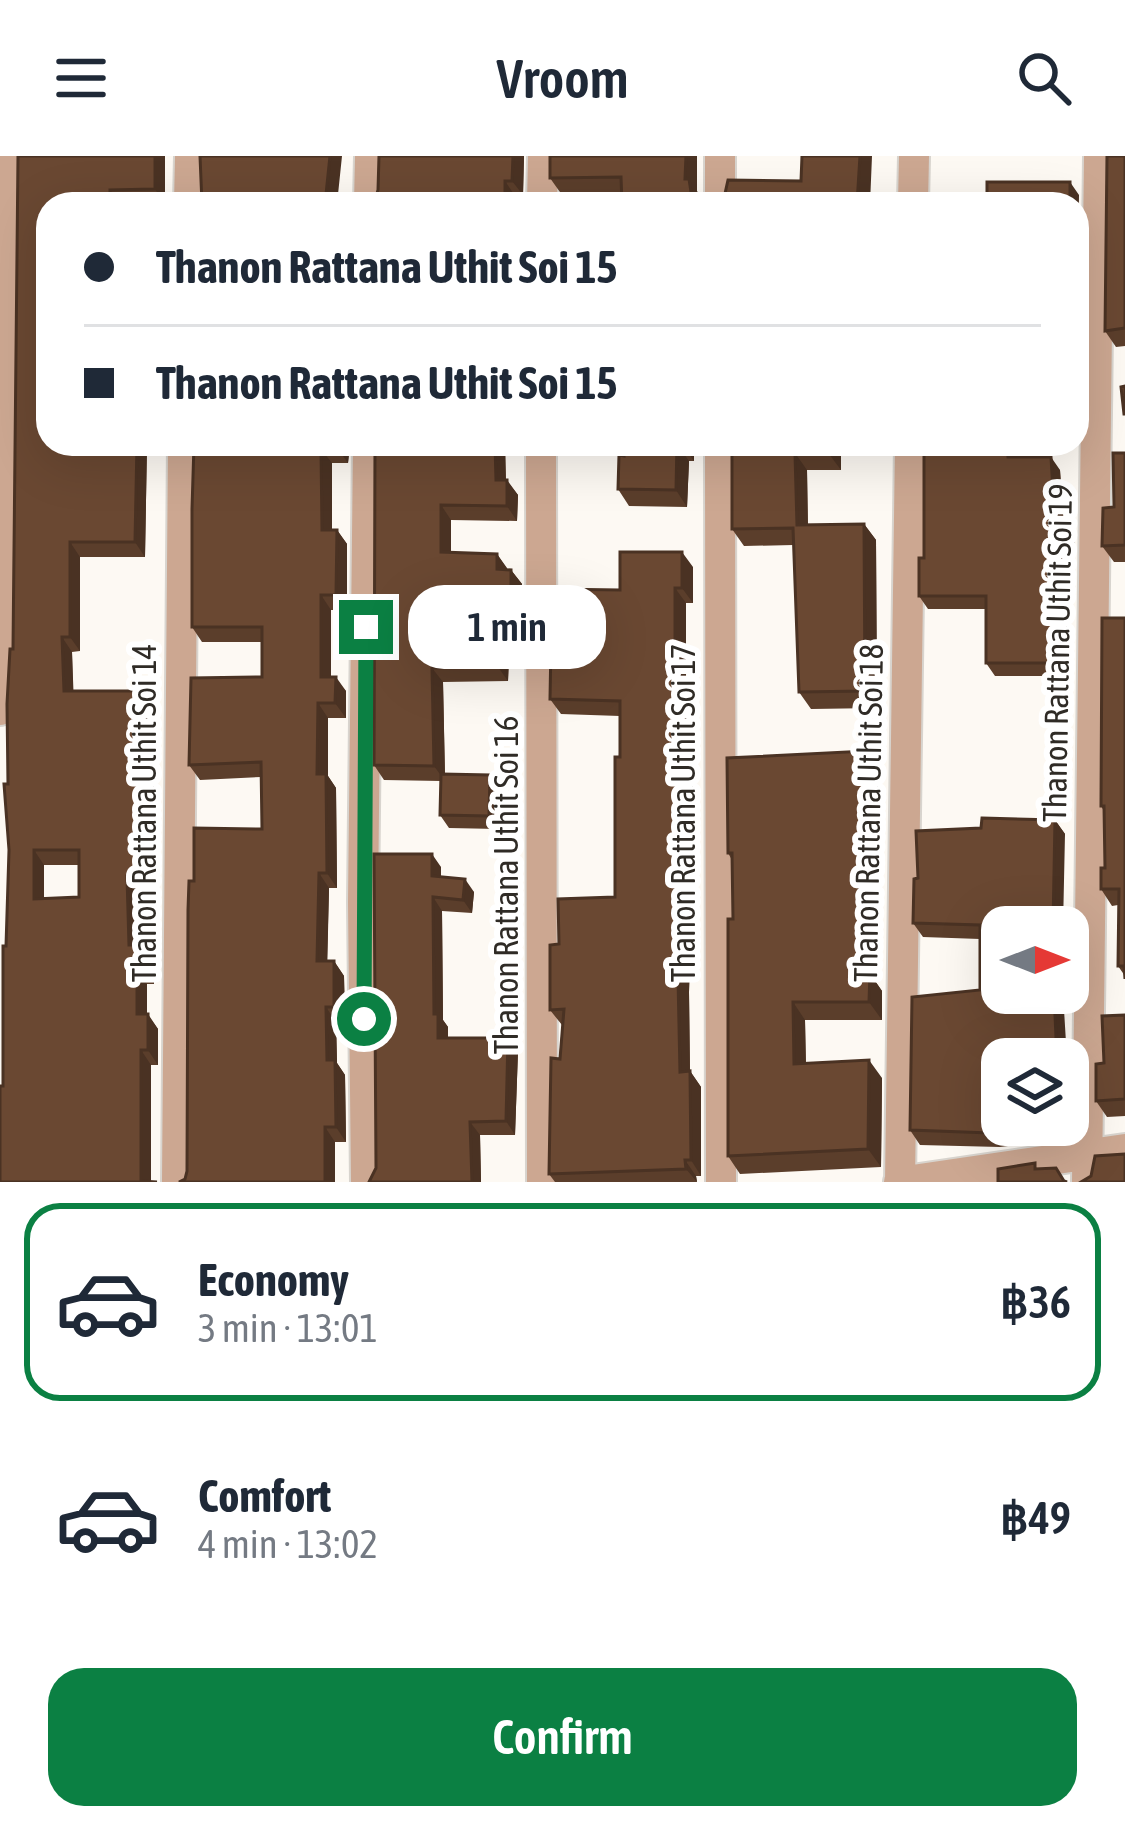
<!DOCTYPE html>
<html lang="en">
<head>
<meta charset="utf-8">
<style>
	body { margin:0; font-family:"Asap Condensed",sans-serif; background:#f2f2f3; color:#1f2937; height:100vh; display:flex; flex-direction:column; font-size:45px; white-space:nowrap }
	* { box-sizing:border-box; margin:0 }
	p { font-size:39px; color:#747a83 }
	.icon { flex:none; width:66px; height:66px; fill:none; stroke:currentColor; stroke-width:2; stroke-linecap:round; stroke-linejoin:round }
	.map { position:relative; height:1026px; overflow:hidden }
	.sheet { display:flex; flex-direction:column; background:#fff; flex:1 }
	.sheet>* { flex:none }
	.top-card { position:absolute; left:36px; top:36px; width:1053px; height:264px; border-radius:36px; box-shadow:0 12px 48px #0002; display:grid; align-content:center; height:264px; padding:0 48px; background:#fff }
	.needle { width:78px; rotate:90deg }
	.controls { position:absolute; left:981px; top:750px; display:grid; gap:24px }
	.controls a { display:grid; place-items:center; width:108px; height:108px; border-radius:24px; background:#fff; box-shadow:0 12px 48px #0002; font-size:60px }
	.end { position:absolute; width:54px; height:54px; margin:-27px; border:15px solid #0b8043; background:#fff; box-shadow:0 0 0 6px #fff }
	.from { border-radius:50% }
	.bubble { position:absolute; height:84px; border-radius:36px; background:#fff; box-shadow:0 12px 48px #0002; font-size:39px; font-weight:600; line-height:84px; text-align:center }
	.top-card b { display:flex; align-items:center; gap:42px; height:114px; font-size:45px }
	.top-card b+b { border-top:3px solid #e0e1e3 }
	.top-card i { width:30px; height:30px; background:#1f2937 }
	ul { padding:21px 0 0; list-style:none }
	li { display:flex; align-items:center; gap:36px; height:198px; margin:0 24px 18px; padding:0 24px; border:6px solid transparent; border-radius:36px }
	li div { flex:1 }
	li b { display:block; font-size:45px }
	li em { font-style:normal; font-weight:600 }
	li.active { border-color:#0b8043 }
	li>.icon { width:108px; height:108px; stroke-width:1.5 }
	.action { display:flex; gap:24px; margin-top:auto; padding:24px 48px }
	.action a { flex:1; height:138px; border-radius:36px; background:#0b8043; color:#fff; font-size:48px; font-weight:600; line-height:138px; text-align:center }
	header { display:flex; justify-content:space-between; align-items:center; height:156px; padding:0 48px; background:#fff; font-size:54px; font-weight:600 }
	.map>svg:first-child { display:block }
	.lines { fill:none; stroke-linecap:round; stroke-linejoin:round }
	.street-casing { stroke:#d8d4ce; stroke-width:34 }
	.street { stroke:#cca791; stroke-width:30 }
	.wall { fill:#5b3e2b; fill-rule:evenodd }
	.shaded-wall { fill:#4a3223 }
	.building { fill:#6a4832; stroke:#4a3223; stroke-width:3; fill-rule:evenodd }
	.route { stroke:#0b8043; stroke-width:15 }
	.labels { text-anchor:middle; stroke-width:12; stroke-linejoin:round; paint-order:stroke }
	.street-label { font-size:33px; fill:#2f2b26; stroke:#fff }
</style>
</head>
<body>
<header><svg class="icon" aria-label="menu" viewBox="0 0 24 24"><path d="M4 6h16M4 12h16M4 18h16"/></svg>Vroom<svg class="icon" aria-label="search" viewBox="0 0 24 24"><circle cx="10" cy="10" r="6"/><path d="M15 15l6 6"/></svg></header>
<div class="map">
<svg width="1125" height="1026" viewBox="0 0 1125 1026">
	<rect width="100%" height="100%" fill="#fdf9f3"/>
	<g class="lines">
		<defs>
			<path id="street" d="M189 48 190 0
				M369 48 370 0
				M542 48 543 0
				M720 48V0
				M913 48 914 0
				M541 288 542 1026
				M720 288 721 1026
				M0 554 9 0
				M177 1026 183 288
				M366 1026 363 746 368 288
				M899 1026 1125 993
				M900 1026 910 288
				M1087 1026 1099 0"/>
		</defs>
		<use href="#street" class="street-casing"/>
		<use href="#street" class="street"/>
	</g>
	<path class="wall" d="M18 0H165V48H48V288H147L145 401H80V495L72 496 73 535 155 550 154 735H137L139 789H144L154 803V828H147V858L158 873V909H151L0 1026 9 694 8 628 13 493ZM44 709H79V741L44 742Z
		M379 0H524L523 39 378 34Z
		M550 0 697 35 703 48 621 38 562 39 550 22Z
		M1125 0V190L1116 191 1105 175Z
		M194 288H350L348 307H332V374H337L347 388V454H331V521L346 535V562H328V620L336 632 337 732H329L327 805H334L344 820 345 866H336L337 907 345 919 346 986H335V1026L185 1023 187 1015 194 725 262 673 261 621 200 624 189 609 262 521V486H202L192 471Z
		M375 288H505L506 324 518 339 517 365 451 364V396L497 398 507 413 511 414 522 428 521 451H511L508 525 443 526 445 618 490 619 499 632 498 673 449 672 440 659 441 625 384 624 374 609Z
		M624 288H694V305H689L687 351 629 350 618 333Z
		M732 288H841V314H807L808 369 864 368 876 384 877 552 811 553 799 536 793 389 744 390 732 373Z
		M924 288H1022L1016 289V301L1060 314 1064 370H1066L1075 383 1073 414H1066V467L1074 478 1073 520H995L986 507V453H928L919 440 924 402Z
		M1125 297V406H1114L1102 390 1114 351Z
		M693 411V447H686V547L690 552V610L693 615V801H690L689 836 690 915 701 931V1020H696L697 1026H555L549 1018 562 869 550 854 559 788 615 741 620 560 561 558 550 543Z
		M1102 462 1125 820 1118 810V749L1112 750 1101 733 1105 712 1104 655 1101 650Z
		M866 595 879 613 880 669H873L872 732 873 822 882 835V864H805L806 907 882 922 881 1011 740 1018 728 1000 733 763 732 704 728 697Z
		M1055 664 1065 678 1002 903 1047 969V985L1000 991 920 989 910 974 980 834V783L923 781 913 767 981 672Z
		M374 698 441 711V720L474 736 472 757 442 755 443 864 448 871V882L518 895 515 979H480L481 1026H369L376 1012Z
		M1125 859V960L1107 961 1096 945 1104 907Z"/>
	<path class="shaded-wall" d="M155 0H165V48L155 33Z
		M330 0H342L337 48H325Z
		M513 0H524L523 39 512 25Z
		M686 0H697V35L702 48 692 42 685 23Z
		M860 0H872L870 48H857Z
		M505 25 515 40V48H505Z
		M1070 26 1079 39 1077 214V48H1070Z
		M110 34 120 48H110Z
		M137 288H147L145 401 135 386Z
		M338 288H350L348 307 338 293Z
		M495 288H505L506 338 496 324Z
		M677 288 689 305 687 351 676 334Z
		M682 288H694V305Z
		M829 288H841V314L829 298Z
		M1007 288H1015L1017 315 1008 301Z
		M321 293 332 307V388L322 374Z
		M795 297 807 314 808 386 797 369Z
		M1051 301 1060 314 1064 383 1055 370Z
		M507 324 518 339 517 365 507 350Z
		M441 349 451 364V410L441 396Z
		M864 368 876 384 877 552 865 535Z
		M1066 370 1075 383 1073 414 1064 400Z
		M337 374 347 388V454L336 439Z
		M70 386 80 401V495L70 481Z
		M682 396 693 411V447L682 432Z
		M497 398 507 412V428L497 413Z
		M1057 400 1066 414V467L1074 478 1073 520 1064 507 1057 465Z
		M511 414 522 428 521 451 511 437Z
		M675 432 686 447V547L690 552V610L693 615V801L682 785 679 600 675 536Z
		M500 436 511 451 508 525 498 511Z
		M321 439 331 454V535L321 521Z
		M62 481 72 496 74 550 64 535Z
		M432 512 443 526 445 625 434 610Z
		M336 521 346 535V562L335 547Z
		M145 535 155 550 154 735 143 720Z
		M318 547 328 562V620L336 632 337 732 327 717 317 618Z
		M866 595 879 613 880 669 867 651Z
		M490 619 499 632 498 673 489 660Z
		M861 651 873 669V822L882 835V864L869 846 861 817Z
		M1055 664 1065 678 1063 771H1053Z
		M34 694 44 709V757L34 743Z
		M432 698 441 711V733L432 720Z
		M319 717 329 732 327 820 317 805Z
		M127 720 137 735 139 803 129 789Z
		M465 723 474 736 472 757 463 744Z
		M433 741 442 755 443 864 448 871V895L438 882 434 858Z
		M679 785 690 801 689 836 690 920V915L701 931V1020L691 1004 680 916 678 821Z
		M144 789 154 803V828L144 813Z
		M334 805 344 820 345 866 334 851Z
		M137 813 147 828V873L137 858Z
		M1054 837H1063L1067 903H1057Z
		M793 846 805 864 806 926 794 908Z
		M326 851 336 866 337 907 345 919 346 986 336 971 327 904Z
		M148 858 158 873V909L148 894Z
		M508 882 518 895 515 979 506 965Z
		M141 894 151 909V1026H141Z
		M869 904 882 922 881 1011 868 993Z
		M470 966 480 979 481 1026H472Z
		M1037 969H1047V985L1037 971Z
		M325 971 335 986V1026H325Z
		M685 1004 696 1020 697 1026 686 1013Z"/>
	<path class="building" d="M18 0H155V33L110 34V48H48V288H137L135 386H70V481H62L64 535H145L143 720H127L129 789H144V813H137V858H148V894H141V1025L157 1026H0V930H3V790H6L9 694 4 628H8L7 548 10 493H13ZM34 694H79V741L34 743Z
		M200 0H330L325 48H202Z
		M379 0H513L512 25H505V48H374L378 34Z
		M550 0H686L685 23H689L692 42 703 48H622L621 21 550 22Z
		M802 0H860L857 48H712L724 42 728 24 801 25Z
		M1107 0H1125V172L1105 175Z
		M987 26H1070V48H987Z
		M1125 230V258H1124L1121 231Z
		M194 288H338V293H321L322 374H337L336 439H321V521H336L335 547H318L317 618H326L327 717H319L317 805H334V851H326L327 904H335L336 971H325V1026H179L185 1023 187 1015 188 754 189 725H194V672L262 673 261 606 189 609 191 522 262 521V471H192V353Z
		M375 288H495L496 324H507V350L441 349V396L497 398V413L511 414V437L500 436 498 511 432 512 434 610 374 609Z
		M624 288H682H677L676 334 618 333 619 299 624 300Z
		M732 288H829V298L795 297 797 369 864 368 865 535 799 536 793 372 732 373Z
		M924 288H1007L1008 301H1051L1055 370H1066L1064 400H1057V465H1065L1064 507H986V440H919V402H924Z
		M1113 297H1125V389L1102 390 1103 352 1114 351Z
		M620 396H682V432H675V536H679V600H682V785H679L678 821 680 916 690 915 691 1004H685L686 1013 549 1018 551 902 560 903 564 853 550 854V789L559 788 558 743 615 741V601H620V545L550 543 552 433 620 434Z
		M1102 462H1125V823L1124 810H1118L1119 733H1101V712H1105L1104 650H1101Z
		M866 595 867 651H861L859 714 861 817H870L869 846H793L794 908 869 904 868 993 728 1000V763H733L732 697H728L727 602Z
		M441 618 490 619 489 660 440 659Z
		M982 662 1055 664 1053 771H1002V837H1054L1057 903H1002V969H1037V971L991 977 910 974 912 841 980 834V769L913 767 914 723 918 722 916 675 981 672Z
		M374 698H432V720L465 723 463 744 433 741 434 858H438V882H508L506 965 470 966 472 1026H369L376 1012Z
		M1125 859V943L1096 945V908L1104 907 1102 860Z
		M1125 998V1026H1081L1091 1020 1095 1000Z
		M1035 1007V1013L1056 1012 1064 1025 1067 1026H998V1013Z"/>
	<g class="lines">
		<path class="route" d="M364 863 366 471"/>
	</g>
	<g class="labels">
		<g class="street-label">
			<text transform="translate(1057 497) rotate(-89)" y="12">Thanon Rattana Uthit Soi 19</text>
			<text transform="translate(144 657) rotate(-90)" y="12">Thanon Rattana Uthit Soi 14</text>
			<text transform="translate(683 657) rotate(-90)" y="12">Thanon Rattana Uthit Soi 17</text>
			<text transform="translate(868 657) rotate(-89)" y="12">Thanon Rattana Uthit Soi 18</text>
			<text transform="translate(506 729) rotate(-90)" y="12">Thanon Rattana Uthit Soi 16</text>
		</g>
	</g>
</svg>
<div class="controls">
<a><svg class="needle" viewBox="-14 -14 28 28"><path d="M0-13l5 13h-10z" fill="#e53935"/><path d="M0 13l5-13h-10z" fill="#747a83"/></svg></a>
<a><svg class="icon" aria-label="layers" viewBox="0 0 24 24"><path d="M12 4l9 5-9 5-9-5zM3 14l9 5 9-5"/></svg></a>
</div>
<i class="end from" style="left:364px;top:863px"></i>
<i class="end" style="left:366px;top:471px"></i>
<div class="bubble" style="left:408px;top:429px;width:198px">1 min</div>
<div class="top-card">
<b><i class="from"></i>Thanon Rattana Uthit Soi 15</b>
<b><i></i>Thanon Rattana Uthit Soi 15</b>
</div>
</div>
<section class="sheet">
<ul>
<li class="active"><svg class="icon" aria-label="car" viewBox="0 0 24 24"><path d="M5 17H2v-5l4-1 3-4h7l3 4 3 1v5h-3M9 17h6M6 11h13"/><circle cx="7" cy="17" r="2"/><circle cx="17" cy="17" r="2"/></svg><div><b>Economy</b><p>3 min · 13:01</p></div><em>฿36</em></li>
<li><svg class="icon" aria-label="car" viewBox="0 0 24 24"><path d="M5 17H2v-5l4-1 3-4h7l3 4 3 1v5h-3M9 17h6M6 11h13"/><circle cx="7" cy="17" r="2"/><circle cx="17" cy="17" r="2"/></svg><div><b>Comfort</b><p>4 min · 13:02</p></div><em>฿49</em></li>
</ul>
<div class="action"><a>Confirm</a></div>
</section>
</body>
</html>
